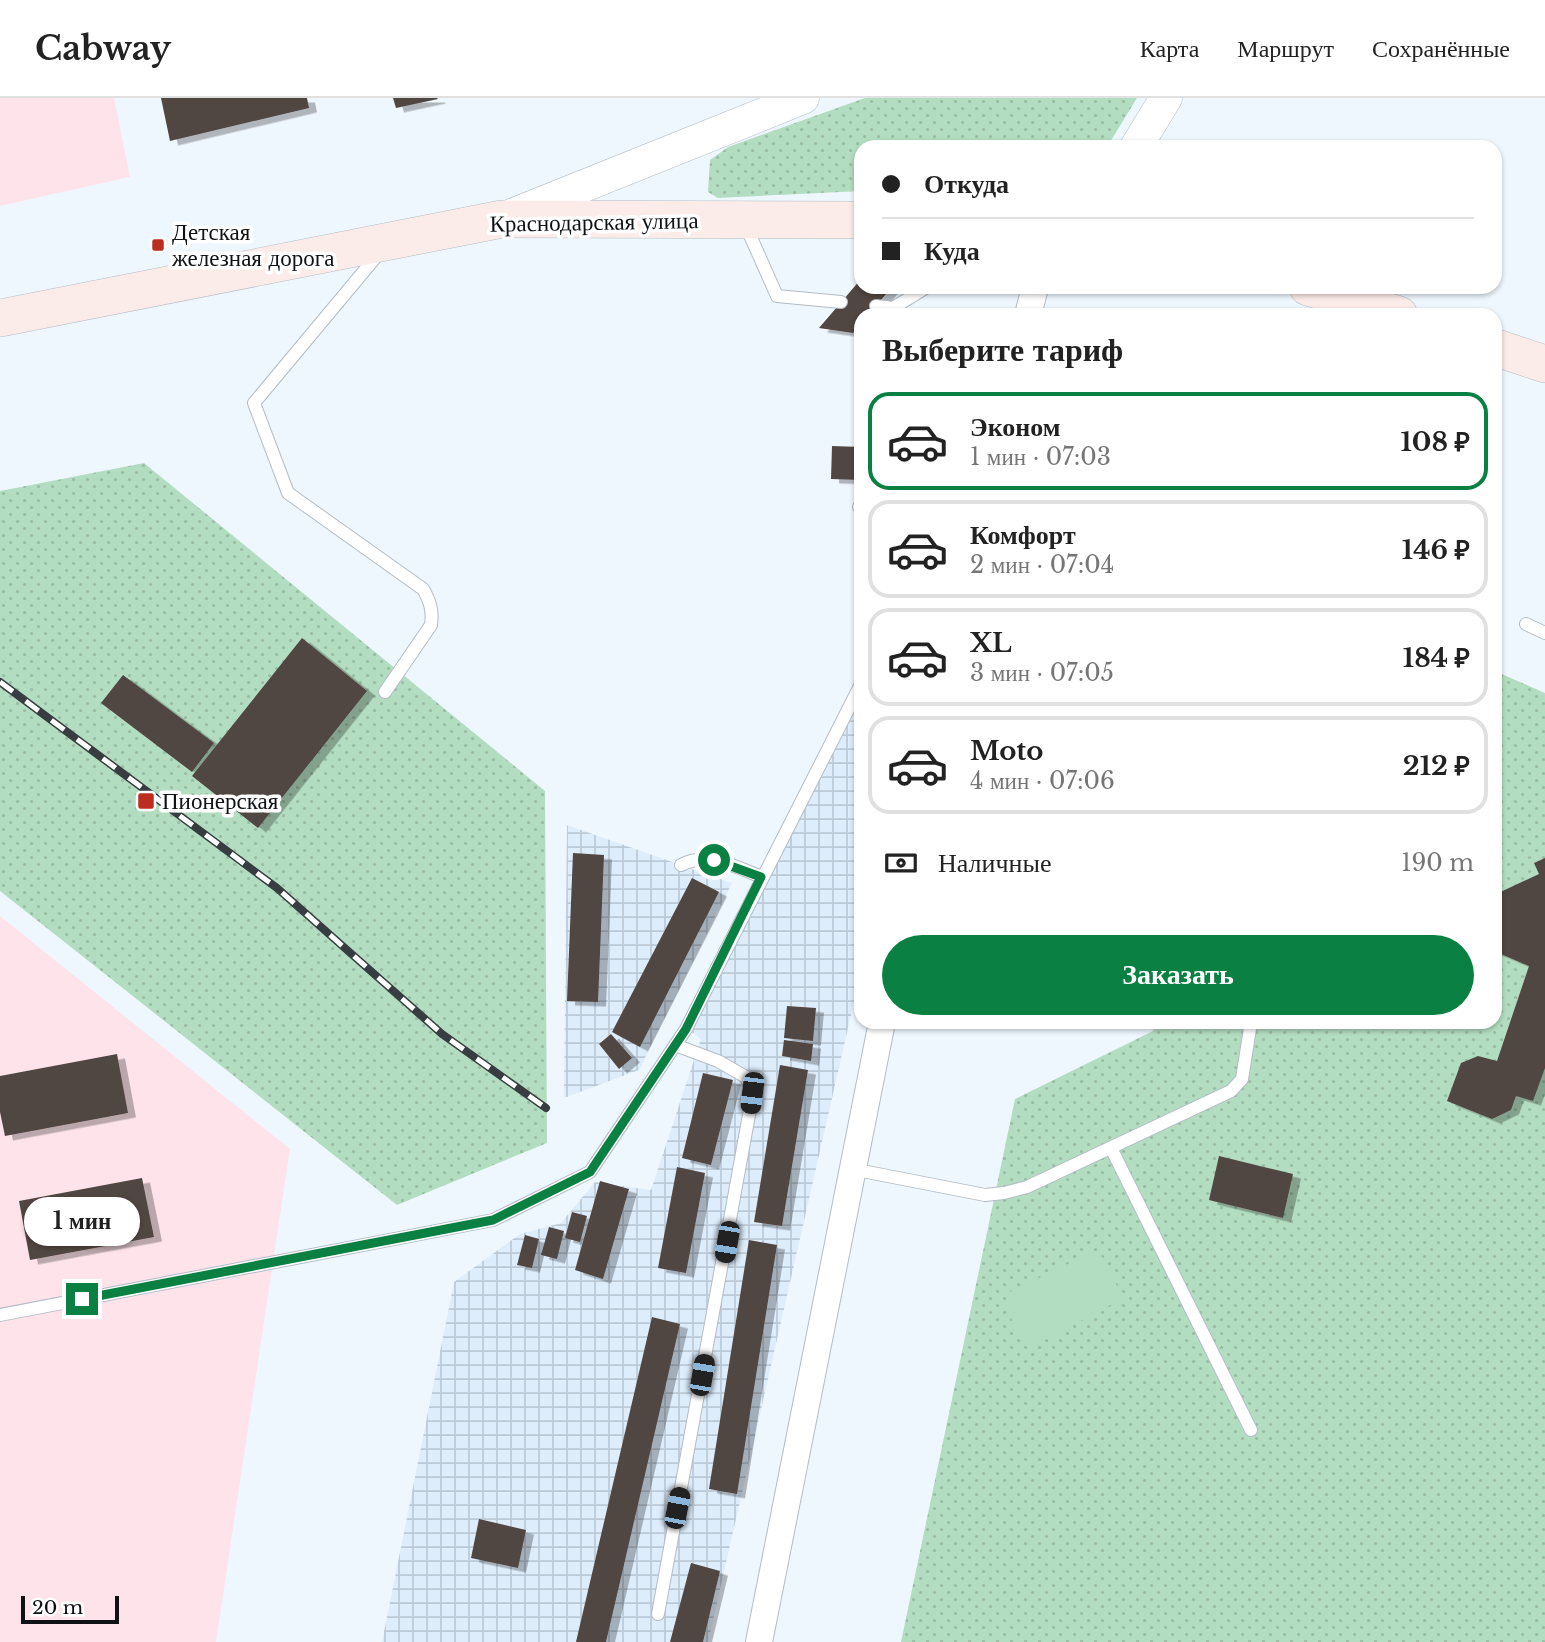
<!DOCTYPE html>
<html lang="ru">
<head>
<meta charset="utf-8">
<style>
	body { margin:0; font-family:"Libre Baskerville",serif; background:#f6f6f6; color:#222; height:100vh; display:flex; flex-direction:column; font-size:26px; white-space:nowrap }
	* { box-sizing:border-box; margin:0 }
	p { font-size:23px; color:#767676 }
	.icon { flex:none; width:38px; height:38px; fill:none; stroke:currentColor; stroke-width:2; stroke-linecap:round; stroke-linejoin:round }
	.map { position:relative; flex:1; overflow:hidden }
	.side { position:absolute; left:854px; top:210px; width:648px; height:721px; display:flex; flex-direction:column; background:#fff; border-radius:21px; box-shadow:0 2px 5px #0004 }
	.side>* { flex:none }
	.top-card { position:absolute; left:854px; top:42px; width:648px; height:154px; border-radius:21px; box-shadow:0 2px 5px #0004; display:grid; align-content:center; height:154px; padding:0 28px; background:#fff }
	.scale { position:absolute; left:21px; bottom:18px; width:98px; box-sizing:border-box; padding-left:7px; border:4px solid #0e1215; border-top:0; font-size:19px; line-height:24px; white-space:nowrap; color:#0e1215; -webkit-text-stroke:5px #fff; paint-order:stroke }
	.end { position:absolute; width:32px; height:32px; margin:-16px; border:9px solid #0b8043; background:#fff; box-shadow:0 0 0 4px #fff }
	.from { border-radius:50% }
	.bubble { position:absolute; height:49px; border-radius:24px; background:#fff; box-shadow:0 2px 5px #0004; font-size:23px; font-weight:700; line-height:49px; text-align:center }
	.car { position:absolute; width:21px; height:42px; margin:-21px -10px; border-radius:9px; box-shadow:0 0 5px 2px #0007; background:linear-gradient(#222 24%,#8ab4d8 0 40%,#222 0 76%,#8ab4d8 0 86%,#222 0) }
	.top-card b { display:flex; align-items:center; gap:24px; height:66px; font-size:26px }
	.top-card b+b { border-top:2px solid #e0e0e0 }
	.top-card i { width:18px; height:18px; background:#222 }
	ul { padding:0; list-style:none }
	li { display:flex; align-items:center; gap:21px; height:98px; margin:0 14px 10px; padding:0 14px; border:4px solid #e0e0e0; border-radius:21px }
	li div { flex:1 }
	li b { display:block; font-size:26px }
	li em { font-style:normal; font-weight:700 }
	li.selected { border-color:#0b8043 }
	li>.icon { width:63px; height:63px; stroke-width:1.5 }
	h2 { padding:0 28px; font-size:32px; line-height:84px }
	.pay { display:flex; align-items:center; gap:18px; height:77px; padding:0 28px; font-size:26px }
	.pay p { margin-inline-start:auto }
	.cta { display:flex; gap:14px; margin-top:auto; padding:14px 28px }
	.cta a { flex:1; height:80px; border-radius:42px; background:#0b8043; color:#fff; font-size:28px; font-weight:700; line-height:80px; text-align:center }
	header { display:flex; align-items:center; gap:42px; box-sizing:border-box; height:98px; padding:0 35px; background:#fff; border-bottom:2px solid #e0e0e0 }
	header strong { font-size:33px }
	nav { display:flex; gap:38px; margin-inline-start:auto; font-size:24px }
	.map>svg:first-child { display:block }
	.industrial { fill:url(#industrial-grid) }
	.medical { fill:#fee4ea }
	.green { fill:url(#green-dots) }
	.pitch { fill:#b3ddc0 }
	.building { fill:#514643; filter:url(#shadow) }
	.lines { fill:none; stroke-linecap:round; stroke-linejoin:round }
	.service-casing { stroke:#b3bcc5; stroke-width:14 }
	.minor-casing { stroke:#b3bcc5; stroke-width:28 }
	.tertiary-casing { stroke:#b3bcc5; stroke-width:33 }
	.secondary-casing { stroke:#b3bcc5; stroke-width:38 }
	.service { stroke:#fff; stroke-width:12 }
	.minor { stroke:#fff; stroke-width:26 }
	.tertiary { stroke:#fff; stroke-width:32 }
	.secondary { stroke:#fcece9; stroke-width:37 }
	.rail-casing { stroke:#383d41; stroke-width:8 }
	.rail { stroke:#fff; stroke-width:5; stroke-dasharray:16; stroke-linecap:butt }
	.route { stroke:#0b8043; stroke-width:9 }
	.poi-dot { fill:#bb2e1f; stroke:#fff; stroke-width:2.5 }
	.labels { text-anchor:middle; stroke-width:7; stroke-linejoin:round; paint-order:stroke }
	.street-label { font-size:23px; fill:#0e1215; stroke:#fff }
	.poi-label { font-size:23px; fill:#0e1215; stroke:#fff; text-anchor:start }
</style>
</head>
<body>
<header>
<strong>Cabway</strong>
<nav><a>Карта</a><a>Маршрут</a><a>Сохранённые</a></nav>
</header>
<div class="map">
<svg width="1545" height="1544" viewBox="0 0 1545 1544">
	<defs>
		<pattern id="industrial-grid" width="8" height="8" patternUnits="userSpaceOnUse" patternTransform="scale(1.75)"><rect width="8" height="8" fill="#ddedfc"/><path d="M0 4h8M4 0v8" fill="none" stroke="#bccad7"/></pattern>
		<pattern id="green-dots" width="8" height="8" patternUnits="userSpaceOnUse" patternTransform="scale(1.75)"><rect width="8" height="8" fill="#b3ddc0"/><path d="M2 2h.1M6 6h.1" fill="none" stroke="#99bda4" stroke-width="1.8" stroke-linecap="round"/></pattern>
		<filter id="shadow"><feDropShadow dx="8" dy="4.5" stdDeviation="0" flood-color="#0004"/></filter>
	</defs>
	<rect width="100%" height="100%" fill="#eff7fe"/>
	<path class="industrial" d="M861 596V873L708 1544H382L454 1184 520 1136 561 1125 595 1084 651 1092 701 941 692 934Z
		M567 727 732 785 639 972 564 1000Z"/>
	<path class="medical" d="M0 0H114L130 79 0 108Z
		M0 818 290 1051 216 1544H0Z"/>
	<path class="green" d="M865 0H1137L1107 49H861V93L718 100 708 94 710 62 728 49Z
		M144 365 545 693 547 1045 397 1107 0 793V393Z
		M1495 573 1545 595V1544H901L1015 1001 1153 933 1155 924H1494Z"/>
	<path class="pitch" d="M1096 1155 1102 1159 1122 1197 1120 1202 1035 1247C1017 1244 1012 1220 1005 1205L1011 1193 1089 1156Z"/>
	<path class="building" d="M161 0H307L309 10 170 43Z
		M393 0H437L438 1 396 10Z
		M861 181V189H892L868 217H861V225L853 235 819 230Z
		M832 348 861 349V382L831 381Z
		M302 540 367 593 258 730 192 678Z
		M123 577 214 645 192 674 101 605Z
		M573 755 604 757 598 904 567 903Z
		M1545 760V970L1533 1003 1516 998 1511 1012 1492 1021 1447 1003 1461 965 1478 958 1497 963 1529 868 1494 853V797L1539 776 1534 765Z
		M692 780 719 794 640 949 612 934Z
		M787 908 816 910 813 943 784 940Z
		M611 936 632 960 619 971 599 946Z
		M784 942 813 946 811 963 782 958Z
		M117 956 128 1015 5 1038 0 1014V978Z
		M780 967 808 972 782 1128 754 1124Z
		M703 975 733 982 711 1067 682 1060Z
		M1219 1058 1293 1076 1283 1120 1209 1102Z
		M677 1069 705 1075 686 1175 658 1170Z
		M142 1080 154 1139 30 1162 19 1103Z
		M600 1083 629 1091 603 1181 575 1172Z
		M572 1114 587 1118 580 1144 565 1140Z
		M549 1129 564 1133 557 1161 541 1157Z
		M525 1137 539 1141 532 1170 517 1167Z
		M749 1142 777 1147 737 1396 709 1391Z
		M652 1219 680 1226 606 1544H576Z
		M479 1421 526 1432 518 1470 471 1460Z
		M691 1465 720 1473 703 1544H670Z"/>
	<g class="lines">
		<defs>
			<path id="service" d="M745 126 777 198 841 204
				M380 154 254 305 288 395 423 491C430 503 433 512 431 527L385 594
				M876 208 893 210 927 189
				M859 409H861
				M1526 526 1545 535
				M681 767C707 753 736 769 762 779
				M1111 1050 1251 1332
				M852 1071 985 1097 1004 1095 1027 1089 1231 993 1242 981 1251 924
				M0 1217 493 1122 590 1074 686 931 861 586
				M658 1516 753 995 746 979 718 963 675 947"/>
			<path id="minor" d="M1028 217 1035 189
				M759 1544 882 924"/>
			<path id="tertiary" d="M1136 49 1166 0
				M509 118 803 0"/>
			<path id="secondary" d="M1308 189 1399 217
				M0 220 502 121 861 122
				M1494 249 1545 266"/>
		</defs>
		<use href="#service" class="service-casing"/>
		<use href="#minor" class="minor-casing"/>
		<use href="#tertiary" class="tertiary-casing"/>
		<use href="#secondary" class="secondary-casing"/>
		<use href="#service" class="service"/>
		<use href="#minor" class="minor"/>
		<use href="#tertiary" class="tertiary"/>
		<use href="#secondary" class="secondary"/>
		<defs>
			<path id="rail" d="M0 584 277 790 442 936 546 1010"/>
		</defs>
		<use href="#rail" class="rail-casing"/>
		<use href="#rail" class="rail"/>
	</g>
	<g class="lines">
		<path class="route" d="M82 1201 493 1122 590 1074 686 931 761 779 714 762"/>
	</g>
	<g class="poi-dot">
		<rect x="151" y="140" width="14" height="14" rx="3.5"/>
		<rect x="137" y="694" width="18" height="18" rx="3.5"/>
	</g>
	<g class="labels">
		<g class="street-label">
			<text transform="translate(594 124) rotate(-1)" y="8">Краснодарская улица</text>
		</g>
		<g class="poi-label">
			<text x="172" y="142">Детская<tspan x="172" dy="26">железная дорога</tspan></text>
			<text x="162" y="711">Пионерская</text>
		</g>
	</g>
</svg>
<div class="scale">20 m</div>
<i class="end from" style="left:714px;top:762px"></i>
<i class="end" style="left:82px;top:1201px"></i>
<div class="bubble" style="left:24px;top:1099px;width:116px">1 мин</div>
<i class="car" style="left:752px;top:995px;rotate:187deg"></i>
<i class="car" style="left:727px;top:1144px;rotate:190deg"></i>
<i class="car" style="left:702px;top:1277px;rotate:10deg"></i>
<i class="car" style="left:677px;top:1410px;rotate:11deg"></i>
<div class="top-card">
<b><i class="from"></i>Откуда</b>
<b><i></i>Куда</b>
</div>
<section class="side">
<h2>Выберите тариф</h2>
<ul>
<li class="selected"><svg class="icon" aria-label="car" viewBox="0 0 24 24"><path d="M5 17H2v-5l4-1 3-4h7l3 4 3 1v5h-3M9 17h6M6 11h13"/><circle cx="7" cy="17" r="2"/><circle cx="17" cy="17" r="2"/></svg><div><b>Эконом</b><p>1 мин · 07:03</p></div><em>108 ₽</em></li>
<li><svg class="icon" aria-label="car" viewBox="0 0 24 24"><path d="M5 17H2v-5l4-1 3-4h7l3 4 3 1v5h-3M9 17h6M6 11h13"/><circle cx="7" cy="17" r="2"/><circle cx="17" cy="17" r="2"/></svg><div><b>Комфорт</b><p>2 мин · 07:04</p></div><em>146 ₽</em></li>
<li><svg class="icon" aria-label="car" viewBox="0 0 24 24"><path d="M5 17H2v-5l4-1 3-4h7l3 4 3 1v5h-3M9 17h6M6 11h13"/><circle cx="7" cy="17" r="2"/><circle cx="17" cy="17" r="2"/></svg><div><b>XL</b><p>3 мин · 07:05</p></div><em>184 ₽</em></li>
<li><svg class="icon" aria-label="car" viewBox="0 0 24 24"><path d="M5 17H2v-5l4-1 3-4h7l3 4 3 1v5h-3M9 17h6M6 11h13"/><circle cx="7" cy="17" r="2"/><circle cx="17" cy="17" r="2"/></svg><div><b>Moto</b><p>4 мин · 07:06</p></div><em>212 ₽</em></li>
</ul>
<div class="pay"><svg class="icon" aria-label="cash" viewBox="0 0 24 24"><path d="M3 7h18v10H3z"/><circle cx="12" cy="12" r="2"/></svg>Наличные<p>190 m</p></div>
<div class="cta"><a>Заказать</a></div>
</section>
</div>
</body>
</html>
